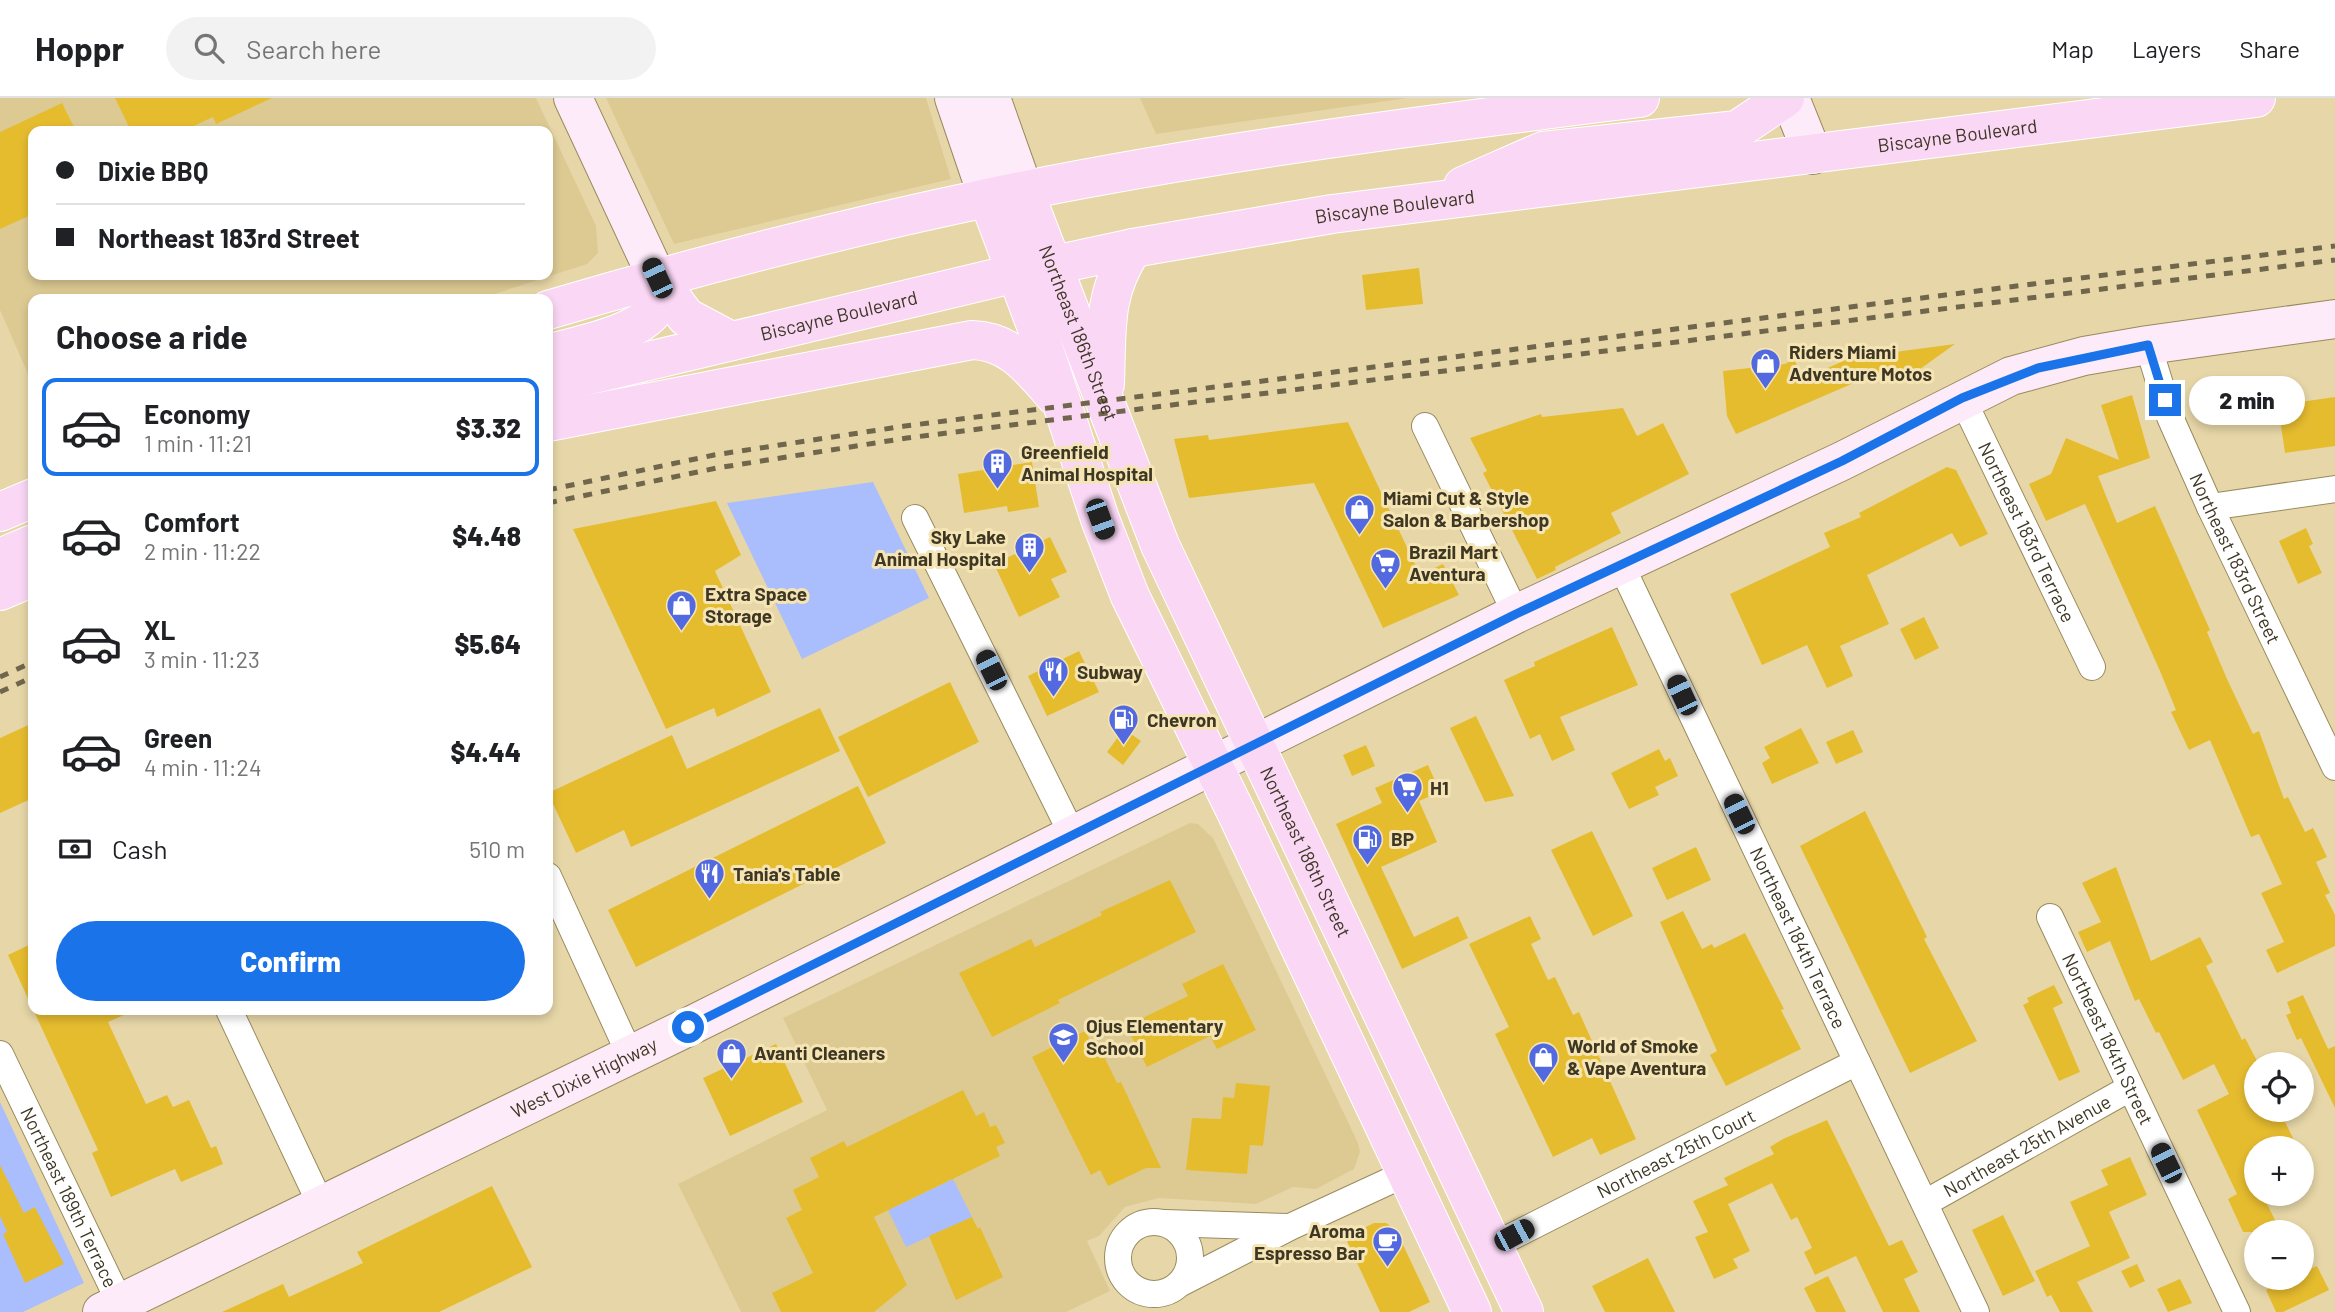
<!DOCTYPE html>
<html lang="en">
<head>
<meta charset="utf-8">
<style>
	body { margin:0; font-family:Barlow,sans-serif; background:#f2f2f2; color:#202124; height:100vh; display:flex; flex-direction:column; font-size:26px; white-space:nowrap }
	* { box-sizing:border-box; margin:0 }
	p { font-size:23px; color:#757577 }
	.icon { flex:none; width:38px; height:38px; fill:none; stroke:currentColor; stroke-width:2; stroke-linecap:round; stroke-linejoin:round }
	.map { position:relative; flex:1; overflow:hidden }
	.sheet { position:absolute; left:28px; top:196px; width:525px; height:721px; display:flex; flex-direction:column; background:#fff; border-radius:14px; box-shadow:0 4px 10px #0003 }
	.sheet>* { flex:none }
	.hud { position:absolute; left:28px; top:28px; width:525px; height:154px; border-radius:14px; box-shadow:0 4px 10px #0003; display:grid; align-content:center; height:154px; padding:0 28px; background:#fff }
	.tools { position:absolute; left:2244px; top:954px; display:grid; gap:14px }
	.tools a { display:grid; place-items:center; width:70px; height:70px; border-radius:50%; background:#fff; box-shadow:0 4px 10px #0003; font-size:35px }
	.end { position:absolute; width:32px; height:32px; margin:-16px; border:9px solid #1a73e8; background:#fff; box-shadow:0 0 0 4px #fff }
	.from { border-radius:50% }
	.bubble { position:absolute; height:49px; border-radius:24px; background:#fff; box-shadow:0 4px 10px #0003; font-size:23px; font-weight:800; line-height:49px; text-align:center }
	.car { position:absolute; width:21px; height:42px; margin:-21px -10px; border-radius:9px; box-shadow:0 0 5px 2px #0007; background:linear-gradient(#222 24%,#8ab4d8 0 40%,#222 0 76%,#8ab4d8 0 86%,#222 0) }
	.hud b { display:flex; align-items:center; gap:24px; height:66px; font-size:26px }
	.hud b+b { border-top:2px solid #e0e0e0 }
	.hud i { width:18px; height:18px; background:#202124 }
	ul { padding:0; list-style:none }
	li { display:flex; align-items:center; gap:21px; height:98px; margin:0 14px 10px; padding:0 14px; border:4px solid transparent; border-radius:14px }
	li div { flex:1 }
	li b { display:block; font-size:26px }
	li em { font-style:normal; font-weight:800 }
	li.selected { border-color:#1a73e8 }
	li>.icon { width:63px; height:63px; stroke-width:1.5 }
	h2 { padding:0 28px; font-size:32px; line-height:84px }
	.pay { display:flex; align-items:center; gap:18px; height:77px; padding:0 28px; font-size:26px }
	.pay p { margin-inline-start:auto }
	.action { display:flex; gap:14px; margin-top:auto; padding:14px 28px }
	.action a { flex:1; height:80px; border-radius:42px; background:#1a73e8; color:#fff; font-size:28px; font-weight:800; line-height:80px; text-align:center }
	header { display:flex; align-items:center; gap:42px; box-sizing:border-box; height:98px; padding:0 35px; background:#fff; border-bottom:2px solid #e0e0e0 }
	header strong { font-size:33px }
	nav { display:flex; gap:38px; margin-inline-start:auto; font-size:24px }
	.search { width:490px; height:63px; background:#f2f2f2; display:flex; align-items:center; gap:18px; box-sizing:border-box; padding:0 24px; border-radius:38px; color:#757577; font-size:26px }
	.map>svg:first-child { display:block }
	.built { fill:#ddca93; fill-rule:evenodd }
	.green { fill:#aabdfc }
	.building { fill:#e6bc2f }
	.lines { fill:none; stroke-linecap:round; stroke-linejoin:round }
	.street-casing { stroke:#998a5d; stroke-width:28 }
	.secondary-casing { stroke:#998a5d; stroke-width:40 }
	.primary-casing { stroke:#fff; stroke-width:40 }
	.street { stroke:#fff; stroke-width:26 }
	.secondary { stroke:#fdebfa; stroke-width:38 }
	.primary { stroke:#fad7f5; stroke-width:38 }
	.rail { stroke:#70664b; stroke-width:5; stroke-dasharray:9 9; stroke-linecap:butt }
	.route { stroke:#1a73e8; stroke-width:9 }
	.labels { text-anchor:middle; stroke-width:6; stroke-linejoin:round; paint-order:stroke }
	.street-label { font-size:19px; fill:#3e3724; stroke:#f5e4b4 }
	.poi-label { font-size:19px; font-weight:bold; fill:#3e3724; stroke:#f5e4b4; text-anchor:start }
</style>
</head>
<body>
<header>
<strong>Hoppr</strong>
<div class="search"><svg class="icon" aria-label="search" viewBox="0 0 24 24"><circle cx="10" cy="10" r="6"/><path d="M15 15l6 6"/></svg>Search here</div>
<nav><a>Map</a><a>Layers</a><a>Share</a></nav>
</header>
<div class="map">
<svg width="2335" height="1214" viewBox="0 0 2335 1214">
	<rect width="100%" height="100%" fill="#e7d7a8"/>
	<path class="built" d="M0 0H536L596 128 598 155 587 166 479 201H33V287L0 212ZM33 33H548V177H33Z
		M606 0H926L951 81 674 146Z
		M1140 0H1407L1156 36Z
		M1190 725 1198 726 1213 740 1358 1045 1360 1054 1354 1071 1316 1091 1293 1089 1256 1106 1159 1100 1125 1109 1099 1138 1087 1143 1110 1193 1066 1214H741L678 1086 827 1012 783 920Z"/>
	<path class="green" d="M873 384 929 500 802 561 727 405Z
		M0 1004 84 1185 23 1214H0Z
		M953 1081 972 1119 906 1149 888 1112Z"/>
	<path class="building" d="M115 0H272L216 26 213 19 183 33H131Z
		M62 5 76 33H33V116L0 131V34Z
		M1419 170 1423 206 1366 212 1362 177Z
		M1955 246 1916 274 1863 281 1736 336 1727 318 1723 273 1785 266 1794 261 1803 281 1850 260Z
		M2132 297 2150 360 2098 378 2117 425 2155 408 2210 532 2207 534 2227 581 2253 636 2259 633 2284 701 2288 699 2305 734 2313 730 2327 759 2316 764 2330 795 2325 797 2335 817V848L2277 875 2266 852 2284 844 2261 795 2282 786 2259 736 2251 739 2210 642 2189 652 2171 614 2176 612 2160 573 2085 406 2046 423 2029 386 2051 376 2066 340 2119 362 2101 307Z
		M2335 299V348L2285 355 2278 307Z
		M1623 310 1637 338 1663 325 1689 376 1611 415 1621 435 1555 469 1556 472 1537 481 1483 375 1487 373 1470 340 1541 316 1542 319Z
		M1348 324 1420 477 1443 466 1459 497 1383 530 1314 385 1189 400 1174 341 1208 337 1209 342Z
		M1032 364 1039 409 1008 414 1007 408 964 415 958 376Z
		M1947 369 1956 372 1988 436 1960 449 1952 435 1867 477 1889 526 1840 548 1853 578 1827 590 1807 547 1762 567 1730 496 1830 449 1824 435 1861 419 1859 415Z
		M716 403 741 457 715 473 771 594 717 619 714 610 666 631 573 431Z
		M2306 430 2313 446 2309 448 2322 475 2298 486 2279 443Z
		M1050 439 1067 474 1051 481 1060 499 1019 519 994 466Z
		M1924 519 1939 550 1915 562 1900 531Z
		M1612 529 1638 587 1560 619 1575 652 1552 663 1540 636 1530 641 1504 582 1535 568 1534 564Z
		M1079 553 1099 594 1047 618 1028 578Z
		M950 584 979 644 868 699 838 639Z
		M820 610 840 653 631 749 624 732 576 755 548 695 672 637 687 671Z
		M1476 618 1514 698 1485 704 1450 630Z
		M33 625V700L0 715V640Z
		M1801 630 1819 665 1772 686 1762 665 1770 660 1764 649Z
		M1124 631 1141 643 1123 667 1107 654Z
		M1853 632 1863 654 1836 666 1826 644Z
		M1366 647 1375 668 1352 678 1343 657Z
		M1659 651 1665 663 1670 660 1678 678 1655 689 1659 697 1629 711 1611 675Z
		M1428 667 1440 694 1419 703 1437 744 1381 769 1414 839 1458 818 1468 840 1402 871 1336 726 1382 705 1375 690Z
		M858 688 886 745 636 869 608 812Z
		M1865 713 1927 839 1924 841 1977 943 1910 975 1800 748Z
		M1592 733 1633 818 1593 838 1551 752Z
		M1696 749 1711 782 1667 802 1652 770Z
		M2116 769 2151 863 2200 839 2213 864 2206 868 2242 942 2245 940 2256 961V1012H2279L2298 1050H2256V1096H2262L2281 1134H2243L2228 1101 2237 1096 2197 1012 2229 996 2214 966 2183 982 2159 934 2156 935 2139 901 2135 903 2110 843 2087 854 2078 834 2101 824 2082 785Z
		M1170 782 1196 834 1058 902 1060 905 992 939 959 875 1031 841 1035 849 1102 817 1100 814Z
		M1683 813 1702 851 1712 846 1714 850 1745 835 1784 911 1781 912 1801 951 1726 988 1710 957 1717 953 1660 824Z
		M1530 818 1541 841 1531 846 1548 882 1555 879 1573 917 1579 914 1636 1041 1600 1057 1592 1040 1553 1059 1495 936 1509 929 1469 846Z
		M33 845V912H135L108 924 146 1006 167 997 173 1009 189 1002 211 1050 216 1048 223 1066 181 1084 175 1071 111 1099 92 1055 98 1052 8 857Z
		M1223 866 1256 932 1217 951 1210 938 1147 969 1126 928 1188 898 1182 886Z
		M2054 887 2063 905 2053 910 2080 974 2059 983 2023 907 2029 904 2027 900Z
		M2303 897 2328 951 2335 948V1010L2301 940 2297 942 2286 917 2291 915 2287 904Z
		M1085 933 1093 948 1098 946 1117 985 1121 984 1161 1070H1146L1108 1088 1100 1072 1091 1077 1032 959Z
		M776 946 803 1004 730 1038 703 980Z
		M1236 985 1270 988 1263 1048 1250 1047 1247 1076 1186 1072 1192 1020 1221 1021 1223 999 1234 1000Z
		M963 992 976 1018 984 1014 990 1029 996 1027 1005 1045 996 1049 1000 1058 874 1119 907 1187 874 1214H781L772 1195 813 1175 786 1120 802 1112 793 1092 819 1079 810 1060 844 1043 847 1049Z
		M1827 1022 1889 1148 1902 1142 1918 1174 1904 1181 1920 1214H1883L1856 1158 1815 1177 1804 1154 1812 1150 1797 1119 1791 1122 1772 1085 1728 1106 1750 1153 1733 1161 1738 1170 1714 1181 1695 1139 1708 1134 1693 1103 1728 1087 1724 1080 1774 1056 1770 1049 1783 1041Z
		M2130 1059 2147 1097 2109 1114 2130 1160 2077 1184 2093 1214H2060L2051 1197 2047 1199 2035 1173 2090 1148 2070 1104 2108 1087 2101 1072Z
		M0 1067 24 1115 35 1109 64 1166 25 1185 3 1136 7 1134 0 1118Z
		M492 1088 532 1169 439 1214H222L283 1186 289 1199 363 1165 357 1154Z
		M2003 1117 2035 1183 2003 1198 1972 1132Z
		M972 1119 978 1131 980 1129 1003 1179 956 1202 929 1138Z
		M1374 1125H1386L1396 1132 1430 1204 1409 1214H1380L1345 1139Z
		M1648 1160 1675 1214H1605L1592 1188Z
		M2137 1166 2145 1183 2130 1190 2121 1173Z
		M2317 1168 2329 1192 2283 1214H2276L2266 1192 2293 1180H2301V1175Z
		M1828 1178 1846 1214H1816L1804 1190Z
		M2180 1181 2192 1205 2168 1214 2157 1191Z"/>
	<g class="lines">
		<defs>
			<g id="street">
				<path id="s1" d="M2148 247 2170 319 2210 409 2335 669"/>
				<path id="s2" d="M1962 300 2092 569"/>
				<path d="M1425 328 1516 516"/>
				<path d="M2210 409 2335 391"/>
				<path d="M915 420 1073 738"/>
				<path id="s3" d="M1620 465 1976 1214"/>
				<path d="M548 778 630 957"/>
				<path id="s4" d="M2050 819 2237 1214"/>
				<path d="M229 912 321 1107"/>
				<path id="s5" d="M0 956 120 1205"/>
				<path id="s6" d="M1925 1105 2130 990"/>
				<circle cx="1154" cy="1160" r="36"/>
				<path d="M1165 1125 1288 1129"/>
				<path id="s7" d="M1493 1148 1857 964"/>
				<path d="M1181 1185 1290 1129 1407 1075"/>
			</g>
			<g id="secondary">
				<path d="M573 0 657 180"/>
				<path d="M954 0 988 100"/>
				<path d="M991 0 1024 93"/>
				<path d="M1790 0 1813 57"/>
				<path id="s8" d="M102 1214 688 929 1516 516 1842 363 2011 278 2084 258 2148 247 2335 221"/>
			</g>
			<g id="primary">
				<path d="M1463 88 1543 53 1737 32 1785 0"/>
				<path id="s9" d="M1024 93 1160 447 1524 1214"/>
				<path d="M988 100 1038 233 1100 421 1130 498 1236 714 1472 1214"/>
				<path d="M657 180 686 219 731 243"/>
				<path d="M548 212C693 169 839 131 987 100 1203 55 1421 27 1640 0"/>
				<path d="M548 256C577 247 644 236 657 207 661 200 658 188 657 180"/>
				<path d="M1105 286C1107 233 1102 196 1133 150"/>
				<path id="s10" d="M548 287 1017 175 1133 150 1332 116 2256 0"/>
				<path d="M548 324 972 242C1011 243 1031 271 1055 298"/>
				<path d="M0 414 33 400"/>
				<path d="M0 460 33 446"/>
				<path d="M0 493 33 479"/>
			</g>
		</defs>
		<use href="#street" class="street-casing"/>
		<use href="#secondary" class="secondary-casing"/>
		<use href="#primary" class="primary-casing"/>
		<use href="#street" class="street"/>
		<use href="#secondary" class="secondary"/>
		<use href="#primary" class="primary"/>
		<path class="rail" d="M548 392 714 357 905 328 2335 148
			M548 405 717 370 907 340 2335 162
			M0 579 33 564
			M0 594 33 579"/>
	</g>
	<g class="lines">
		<path class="route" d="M688 929 1516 516 1842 363 1962 300 2038 270 2148 247 2165 302"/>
	</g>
	<defs>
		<symbol id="shop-pin" viewBox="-11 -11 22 30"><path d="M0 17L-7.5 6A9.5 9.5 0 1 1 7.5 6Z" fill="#5269df" stroke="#f5e4b4"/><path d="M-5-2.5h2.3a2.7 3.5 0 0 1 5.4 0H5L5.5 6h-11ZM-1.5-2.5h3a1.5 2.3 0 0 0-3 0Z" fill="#fff"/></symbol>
		<symbol id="building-pin" viewBox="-11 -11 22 30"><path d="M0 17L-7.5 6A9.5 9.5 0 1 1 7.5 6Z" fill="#5269df" stroke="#f5e4b4"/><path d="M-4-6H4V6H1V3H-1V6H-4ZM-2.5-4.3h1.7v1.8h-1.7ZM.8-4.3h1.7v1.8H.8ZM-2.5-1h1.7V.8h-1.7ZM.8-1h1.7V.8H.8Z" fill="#fff"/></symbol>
		<symbol id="supermarket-pin" viewBox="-11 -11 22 30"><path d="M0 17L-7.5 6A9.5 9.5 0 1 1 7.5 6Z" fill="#5269df" stroke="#f5e4b4"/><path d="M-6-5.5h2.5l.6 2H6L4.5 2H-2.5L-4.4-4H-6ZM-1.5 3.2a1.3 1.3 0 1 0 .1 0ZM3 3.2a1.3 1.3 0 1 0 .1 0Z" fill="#fff"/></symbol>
		<symbol id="restaurant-pin" viewBox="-11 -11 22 30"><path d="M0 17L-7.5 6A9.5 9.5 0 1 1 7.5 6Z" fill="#5269df" stroke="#f5e4b4"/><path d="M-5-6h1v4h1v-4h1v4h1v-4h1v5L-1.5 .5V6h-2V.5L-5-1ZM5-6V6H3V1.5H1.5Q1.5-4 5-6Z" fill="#fff"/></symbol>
		<symbol id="fuel-pin" viewBox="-11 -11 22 30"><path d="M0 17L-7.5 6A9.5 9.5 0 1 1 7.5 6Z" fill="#5269df" stroke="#f5e4b4"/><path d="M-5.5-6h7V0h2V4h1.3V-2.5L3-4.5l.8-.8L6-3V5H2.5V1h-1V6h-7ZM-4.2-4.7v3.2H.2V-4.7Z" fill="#fff"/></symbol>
		<symbol id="school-pin" viewBox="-11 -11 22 30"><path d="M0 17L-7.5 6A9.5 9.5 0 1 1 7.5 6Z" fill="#5269df" stroke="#f5e4b4"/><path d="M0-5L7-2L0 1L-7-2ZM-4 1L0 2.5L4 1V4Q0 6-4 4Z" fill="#fff"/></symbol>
		<symbol id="cafe-pin" viewBox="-11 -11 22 30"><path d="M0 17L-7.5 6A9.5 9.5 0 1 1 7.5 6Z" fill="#5269df" stroke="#f5e4b4"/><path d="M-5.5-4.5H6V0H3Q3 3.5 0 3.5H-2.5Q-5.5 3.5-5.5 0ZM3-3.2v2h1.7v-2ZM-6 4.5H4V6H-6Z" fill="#fff"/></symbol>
	</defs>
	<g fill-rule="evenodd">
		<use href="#shop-pin" x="1748" y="248" width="35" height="47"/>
		<use href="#building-pin" x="980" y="348" width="35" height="47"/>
		<use href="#shop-pin" x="1342" y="394" width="35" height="47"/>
		<use href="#building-pin" x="1012" y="432" width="35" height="47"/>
		<use href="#supermarket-pin" x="1368" y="448" width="35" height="47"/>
		<use href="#shop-pin" x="664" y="490" width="35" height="47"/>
		<use href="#restaurant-pin" x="1036" y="556" width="35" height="47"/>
		<use href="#fuel-pin" x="1106" y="604" width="35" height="47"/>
		<use href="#supermarket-pin" x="1390" y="672" width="35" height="47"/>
		<use href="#fuel-pin" x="1350" y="724" width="35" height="47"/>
		<use href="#restaurant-pin" x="692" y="758" width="35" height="47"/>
		<use href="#school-pin" x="1046" y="922" width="35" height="47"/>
		<use href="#shop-pin" x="714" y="938" width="35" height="47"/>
		<use href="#shop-pin" x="1526" y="942" width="35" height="47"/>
		<use href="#cafe-pin" x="1370" y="1126" width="35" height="47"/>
	</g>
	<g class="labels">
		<g class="street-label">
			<text dy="7" stroke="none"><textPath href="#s10" startOffset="1433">Biscayne Boulevard</textPath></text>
			<text dy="7" stroke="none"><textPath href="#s10" startOffset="866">Biscayne Boulevard</textPath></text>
			<text dy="7" stroke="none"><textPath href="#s10" startOffset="299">Biscayne Boulevard</textPath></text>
			<text dy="7" stroke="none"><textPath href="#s9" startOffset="152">Northeast 186th Street</textPath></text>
			<text dy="7" stroke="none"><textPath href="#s2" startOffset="149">Northeast 183rd Terrace</textPath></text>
			<text dy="7" stroke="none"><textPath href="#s1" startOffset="231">Northeast 183rd Street</textPath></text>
			<text dy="7" stroke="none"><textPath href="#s9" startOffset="719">Northeast 186th Street</textPath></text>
			<text dy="7" stroke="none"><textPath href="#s3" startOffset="415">Northeast 184th Terrace</textPath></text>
			<text dy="7" stroke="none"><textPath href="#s4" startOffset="135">Northeast 184th Street</textPath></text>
			<text dy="7" stroke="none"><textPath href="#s8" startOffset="536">West Dixie Highway</textPath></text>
			<text dy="7" stroke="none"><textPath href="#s6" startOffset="117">Northeast 25th Avenue</textPath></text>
			<text dy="7" stroke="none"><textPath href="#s7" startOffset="205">Northeast 25th Court</textPath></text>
			<text dy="7" stroke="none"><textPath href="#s5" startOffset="159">Northeast 189th Terrace</textPath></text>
		</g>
		<g class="poi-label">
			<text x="1789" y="261">Riders Miami<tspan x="1789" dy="22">Adventure Motos</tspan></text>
			<text x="1021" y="361">Greenfield<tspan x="1021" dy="22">Animal Hospital</tspan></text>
			<text x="1383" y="407">Miami Cut &amp; Style<tspan x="1383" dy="22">Salon &amp; Barbershop</tspan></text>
			<text x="1006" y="446" text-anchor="end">Sky Lake<tspan x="1006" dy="22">Animal Hospital</tspan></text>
			<text x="1409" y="461">Brazil Mart<tspan x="1409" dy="22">Aventura</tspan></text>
			<text x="705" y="503">Extra Space<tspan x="705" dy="22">Storage</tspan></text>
			<text x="1077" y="581">Subway</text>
			<text x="1147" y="629">Chevron</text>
			<text x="1430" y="697">H1</text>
			<text x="1391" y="748">BP</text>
			<text x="733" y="783">Tania's Table</text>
			<text x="1086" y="935">Ojus Elementary<tspan x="1086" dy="22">School</tspan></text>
			<text x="1567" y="955">World of Smoke<tspan x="1567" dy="22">&amp; Vape Aventura</tspan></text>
			<text x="754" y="962">Avanti Cleaners</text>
			<text x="1365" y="1140" text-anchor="end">Aroma<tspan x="1365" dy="22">Espresso Bar</tspan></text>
		</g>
	</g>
</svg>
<div class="tools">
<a><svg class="icon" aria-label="locate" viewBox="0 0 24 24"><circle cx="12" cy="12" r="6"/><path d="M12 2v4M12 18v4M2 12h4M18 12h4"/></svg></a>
<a>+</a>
<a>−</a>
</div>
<i class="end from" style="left:688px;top:929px"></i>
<i class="end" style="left:2165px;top:302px"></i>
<div class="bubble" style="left:2189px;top:278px;width:116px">2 min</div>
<i class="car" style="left:657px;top:180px;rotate:335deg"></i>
<i class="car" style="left:1100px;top:421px;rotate:160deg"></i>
<i class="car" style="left:991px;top:572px;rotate:334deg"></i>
<i class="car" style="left:1682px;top:597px;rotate:335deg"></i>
<i class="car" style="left:1739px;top:716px;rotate:334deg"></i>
<i class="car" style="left:2166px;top:1065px;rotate:334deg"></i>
<i class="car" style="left:1514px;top:1137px;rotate:62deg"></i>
<div class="hud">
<b><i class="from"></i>Dixie BBQ</b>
<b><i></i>Northeast 183rd Street</b>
</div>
<section class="sheet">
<h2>Choose a ride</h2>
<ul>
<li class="selected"><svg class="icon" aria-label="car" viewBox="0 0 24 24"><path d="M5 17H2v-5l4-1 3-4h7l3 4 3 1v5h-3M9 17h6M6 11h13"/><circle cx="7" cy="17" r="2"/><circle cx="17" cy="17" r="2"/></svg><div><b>Economy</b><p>1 min · 11:21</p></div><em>$3.32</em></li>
<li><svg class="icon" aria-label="car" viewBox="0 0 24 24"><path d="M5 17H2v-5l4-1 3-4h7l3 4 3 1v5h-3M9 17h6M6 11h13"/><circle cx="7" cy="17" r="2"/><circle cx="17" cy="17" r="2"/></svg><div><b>Comfort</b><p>2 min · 11:22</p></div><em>$4.48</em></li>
<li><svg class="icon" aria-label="car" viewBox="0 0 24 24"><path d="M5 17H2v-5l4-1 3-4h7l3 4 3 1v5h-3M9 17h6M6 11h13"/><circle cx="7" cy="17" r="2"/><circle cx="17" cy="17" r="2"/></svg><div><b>XL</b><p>3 min · 11:23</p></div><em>$5.64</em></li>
<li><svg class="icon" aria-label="car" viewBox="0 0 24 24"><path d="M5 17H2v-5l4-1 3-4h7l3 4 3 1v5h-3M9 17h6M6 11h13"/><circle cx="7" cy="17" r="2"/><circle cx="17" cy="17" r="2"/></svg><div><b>Green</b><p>4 min · 11:24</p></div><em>$4.44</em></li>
</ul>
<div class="pay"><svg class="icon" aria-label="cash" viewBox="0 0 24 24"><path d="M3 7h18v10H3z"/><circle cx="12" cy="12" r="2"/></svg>Cash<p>510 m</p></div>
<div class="action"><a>Confirm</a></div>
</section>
</div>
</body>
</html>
